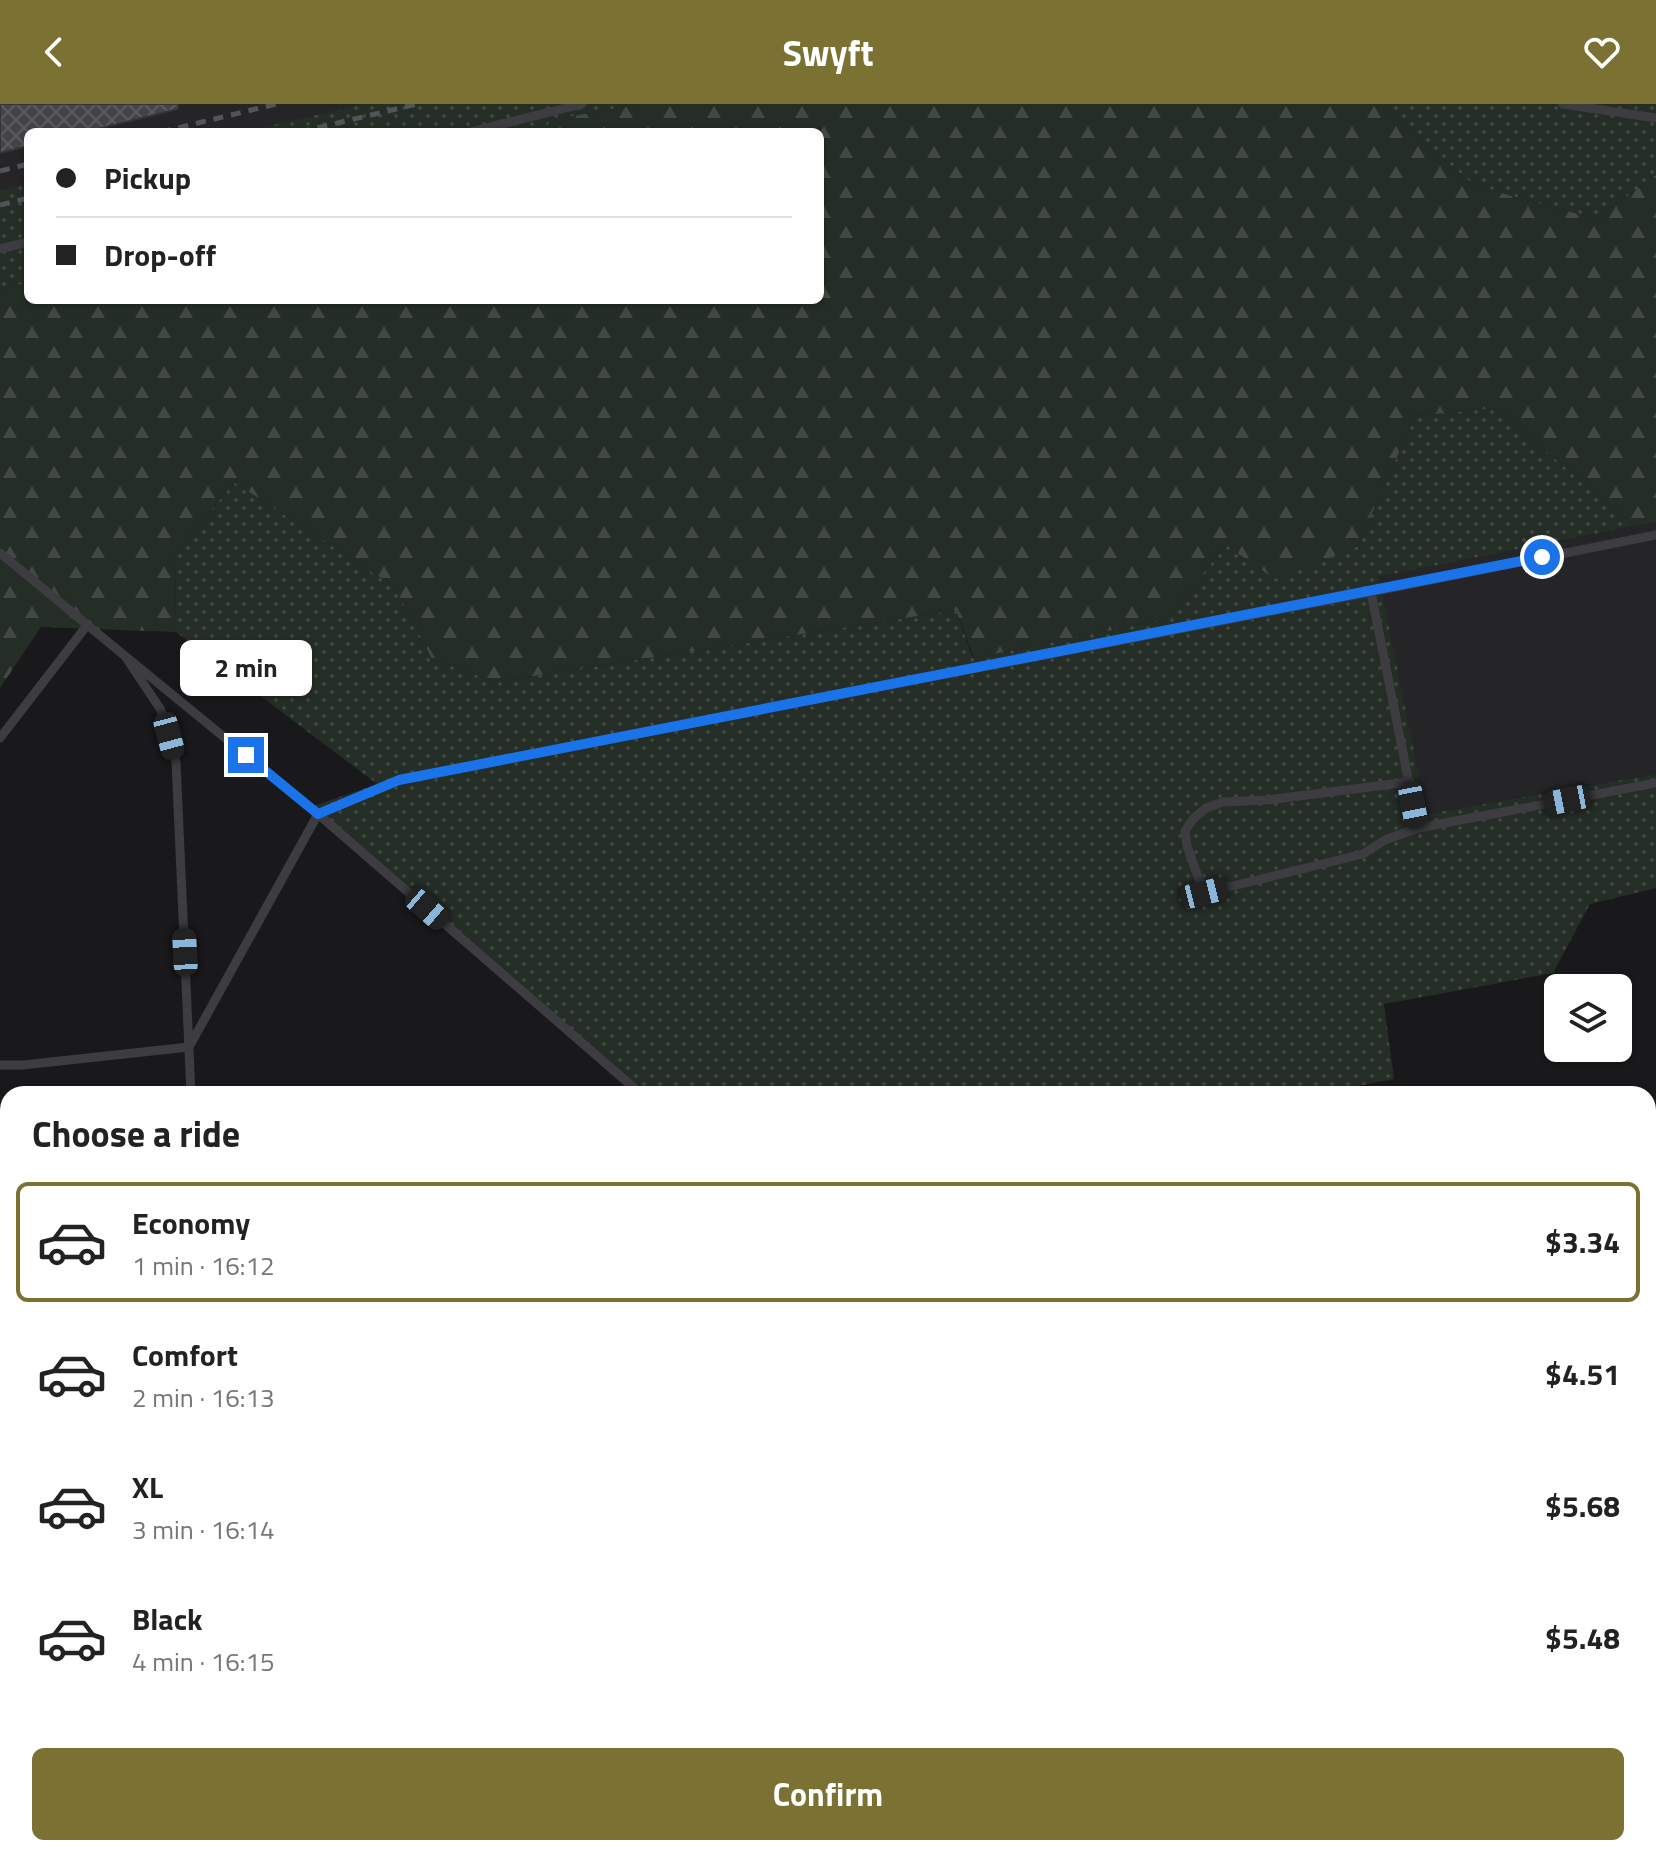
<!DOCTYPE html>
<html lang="en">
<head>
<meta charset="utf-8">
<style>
	body { margin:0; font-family:"Titillium Web",sans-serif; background:#f2f2f2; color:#222; height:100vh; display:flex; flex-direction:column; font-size:30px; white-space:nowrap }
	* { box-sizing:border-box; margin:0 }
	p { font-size:26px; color:#767676 }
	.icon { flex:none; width:44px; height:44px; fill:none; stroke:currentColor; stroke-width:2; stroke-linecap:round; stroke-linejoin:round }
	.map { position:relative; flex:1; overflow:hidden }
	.panel { position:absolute; left:0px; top:982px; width:1656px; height:770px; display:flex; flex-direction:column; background:#fff; border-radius:24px 24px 0 0; box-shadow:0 2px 6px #0004 }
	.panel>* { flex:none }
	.banner { position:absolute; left:24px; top:24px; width:800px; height:176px; border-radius:12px; box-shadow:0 2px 6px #0004; display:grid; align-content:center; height:176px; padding:0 32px; background:#fff }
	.controls { position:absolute; left:1544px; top:870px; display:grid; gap:16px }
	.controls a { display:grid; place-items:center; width:88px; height:88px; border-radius:12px; background:#fff; box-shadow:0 2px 6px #0004; font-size:40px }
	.end { position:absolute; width:36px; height:36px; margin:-18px; border:10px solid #1a73e8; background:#fff; box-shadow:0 0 0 4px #fff }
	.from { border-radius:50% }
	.bubble { position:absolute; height:56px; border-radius:12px; background:#fff; box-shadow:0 2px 6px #0004; font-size:26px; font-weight:700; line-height:56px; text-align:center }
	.car { position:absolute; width:24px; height:48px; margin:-24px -12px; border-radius:10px; box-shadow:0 0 6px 2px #0007; background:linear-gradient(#222 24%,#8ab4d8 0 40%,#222 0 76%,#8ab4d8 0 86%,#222 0) }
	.banner b { display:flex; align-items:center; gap:28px; height:76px; font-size:30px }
	.banner b+b { border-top:2px solid #e0e0e0 }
	.banner i { width:20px; height:20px; background:#222 }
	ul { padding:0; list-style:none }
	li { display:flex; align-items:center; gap:24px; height:120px; margin:0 16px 12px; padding:0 16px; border:4px solid transparent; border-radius:12px }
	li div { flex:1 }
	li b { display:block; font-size:30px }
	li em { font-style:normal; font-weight:700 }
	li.on { border-color:#7a7132 }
	li>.icon { width:72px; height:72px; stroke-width:1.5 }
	h2 { padding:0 32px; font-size:36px; line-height:96px }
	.primary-button { display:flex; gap:16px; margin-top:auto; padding:16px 32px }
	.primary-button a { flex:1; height:92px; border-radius:12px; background:#7a7132; color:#fff; font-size:32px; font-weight:700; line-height:92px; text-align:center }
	header { display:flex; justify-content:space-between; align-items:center; height:104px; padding:0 32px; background:#7a7132; color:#fff; font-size:36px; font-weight:700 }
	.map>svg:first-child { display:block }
	.built { fill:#252528 }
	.grass { fill:url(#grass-dots) }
	.forest { fill:url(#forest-firs) }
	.building { fill:url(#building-cross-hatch); stroke:#343337; stroke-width:2 }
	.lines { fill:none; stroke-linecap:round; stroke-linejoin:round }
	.lane { stroke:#3c3c41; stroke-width:9 }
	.rail { stroke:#53535a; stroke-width:5; stroke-dasharray:10 8; stroke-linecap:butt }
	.route { stroke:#1a73e8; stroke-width:10 }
</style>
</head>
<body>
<header><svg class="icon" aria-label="back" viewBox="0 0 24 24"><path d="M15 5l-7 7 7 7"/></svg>Swyft<svg class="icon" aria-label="heart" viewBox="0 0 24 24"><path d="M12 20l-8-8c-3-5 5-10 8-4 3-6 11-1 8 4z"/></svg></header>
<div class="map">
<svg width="1656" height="1751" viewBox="0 0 1656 1751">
	<defs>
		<pattern id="grass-dots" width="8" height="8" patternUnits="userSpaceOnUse" patternTransform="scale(2)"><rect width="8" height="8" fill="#252d27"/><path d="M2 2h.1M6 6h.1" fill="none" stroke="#424944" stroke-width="1.8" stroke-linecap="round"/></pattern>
		<pattern id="forest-firs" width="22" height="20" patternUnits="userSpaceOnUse" patternTransform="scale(2)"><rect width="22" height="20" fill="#252d27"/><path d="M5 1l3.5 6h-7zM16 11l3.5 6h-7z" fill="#424944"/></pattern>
		<pattern id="building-cross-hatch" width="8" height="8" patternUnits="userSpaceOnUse" patternTransform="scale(2)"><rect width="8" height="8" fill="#434348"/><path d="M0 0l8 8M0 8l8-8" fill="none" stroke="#5b5b60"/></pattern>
	</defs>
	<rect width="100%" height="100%" fill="#19191b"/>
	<path class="built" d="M0 0H524L411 28H28V123L0 130Z
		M1656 418V670L1427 710 1379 473Z
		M1656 1447V1751H268L267 1744H1648V1448Z
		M8 1555V1744H115L117 1751H0V1557Z"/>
	<path class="grass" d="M363 0H640L552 16 543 28H245Z
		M1378 0H1656V71L1597 115 1475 82Z
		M28 80V179L0 185V87Z
		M1495 304 1635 422 1379 473 1427 710 1656 670V784L1590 800 1553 869 1384 900 1394 975 1317 990H641L311 703 377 680 176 528 175 451 234 378 395 483 432 555 496 578 956 506 973 554 1166 515 1226 441 1357 443 1415 312Z"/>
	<path class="forest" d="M640 0H1378L1475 82 1597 115 1656 71V418L1635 422 1495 304 1415 312 1357 443 1275 475 1226 441 1166 515 974 554 956 506 496 578 432 555 395 483 234 378 175 451 176 528 41 523 0 584V185L28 179V196H820V28H543L551 16Z"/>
	<path class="building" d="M0 0H178V5L86 28H28V42L0 49Z"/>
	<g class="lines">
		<path class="lane" d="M1563 0 1656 14
			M470 28 582 0
			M0 145 28 138
			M0 449 125 552 161 606 176 658 191 990
			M1371 488 1418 724 1656 679
			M125 552 318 710 641 990
			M0 634 88 520
			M1409 678 1267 696 1223 698 1206 704 1193 715 1185 727 1187 742 1204 789 1363 750 1385 736 1418 724
			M0 961H23L189 943 318 710 399 676 1371 488 1656 431
			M1648 1248 1656 1247
			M1648 1350 1656 1348
			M1648 1478 1654 1477 1656 1484
			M260 1744 261 1751
			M684 1744 685 1751
			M835 1744 837 1751
			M1110 1744 1111 1751
			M1443 1744 1444 1751
			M1490 1744 1492 1751
			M1327 1750 1358 1744"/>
		<path class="rail" d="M161 28 276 0
			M300 28 417 0
			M0 67 28 60
			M0 101 28 94
			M0 1219 8 1244
			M0 1300 8 1328
			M0 1332 8 1362
			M0 1668 8 1672
			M83 1744 88 1751
			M122 1744 124 1751
			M144 1744 146 1751"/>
	</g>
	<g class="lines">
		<path class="route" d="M246 651 318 710 399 676 1542 453"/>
	</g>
</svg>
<div class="controls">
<a><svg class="icon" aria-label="layers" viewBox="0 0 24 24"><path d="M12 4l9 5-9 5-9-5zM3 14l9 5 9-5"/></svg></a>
</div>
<i class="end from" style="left:1542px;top:453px"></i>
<i class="end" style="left:246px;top:651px"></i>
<div class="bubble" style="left:180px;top:536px;width:132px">2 min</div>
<i class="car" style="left:169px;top:632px;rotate:165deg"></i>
<i class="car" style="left:1567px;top:696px;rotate:259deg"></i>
<i class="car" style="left:1413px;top:701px;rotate:169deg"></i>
<i class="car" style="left:1204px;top:789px;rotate:76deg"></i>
<i class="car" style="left:427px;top:805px;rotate:131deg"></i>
<i class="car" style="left:185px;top:848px;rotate:357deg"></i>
<div class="banner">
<b><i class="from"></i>Pickup</b>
<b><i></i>Drop-off</b>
</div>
<section class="panel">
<h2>Choose a ride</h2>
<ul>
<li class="on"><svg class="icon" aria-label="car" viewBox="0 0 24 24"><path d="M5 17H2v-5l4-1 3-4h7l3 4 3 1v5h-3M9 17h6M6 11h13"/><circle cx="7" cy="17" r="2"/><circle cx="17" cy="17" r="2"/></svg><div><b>Economy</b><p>1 min · 16:12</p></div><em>$3.34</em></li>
<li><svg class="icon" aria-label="car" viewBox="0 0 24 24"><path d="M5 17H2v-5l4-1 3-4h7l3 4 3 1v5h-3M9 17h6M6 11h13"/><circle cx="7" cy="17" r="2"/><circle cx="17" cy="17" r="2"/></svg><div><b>Comfort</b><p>2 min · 16:13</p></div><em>$4.51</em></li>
<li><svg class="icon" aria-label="car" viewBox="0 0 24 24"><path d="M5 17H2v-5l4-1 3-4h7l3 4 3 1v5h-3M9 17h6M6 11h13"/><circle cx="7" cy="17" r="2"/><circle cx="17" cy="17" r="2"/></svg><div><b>XL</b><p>3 min · 16:14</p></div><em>$5.68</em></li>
<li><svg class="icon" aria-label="car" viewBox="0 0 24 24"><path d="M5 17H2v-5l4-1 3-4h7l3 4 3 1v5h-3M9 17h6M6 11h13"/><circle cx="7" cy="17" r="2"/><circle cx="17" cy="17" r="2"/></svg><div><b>Black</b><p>4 min · 16:15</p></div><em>$5.48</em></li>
</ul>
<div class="primary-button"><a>Confirm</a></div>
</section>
</div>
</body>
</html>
